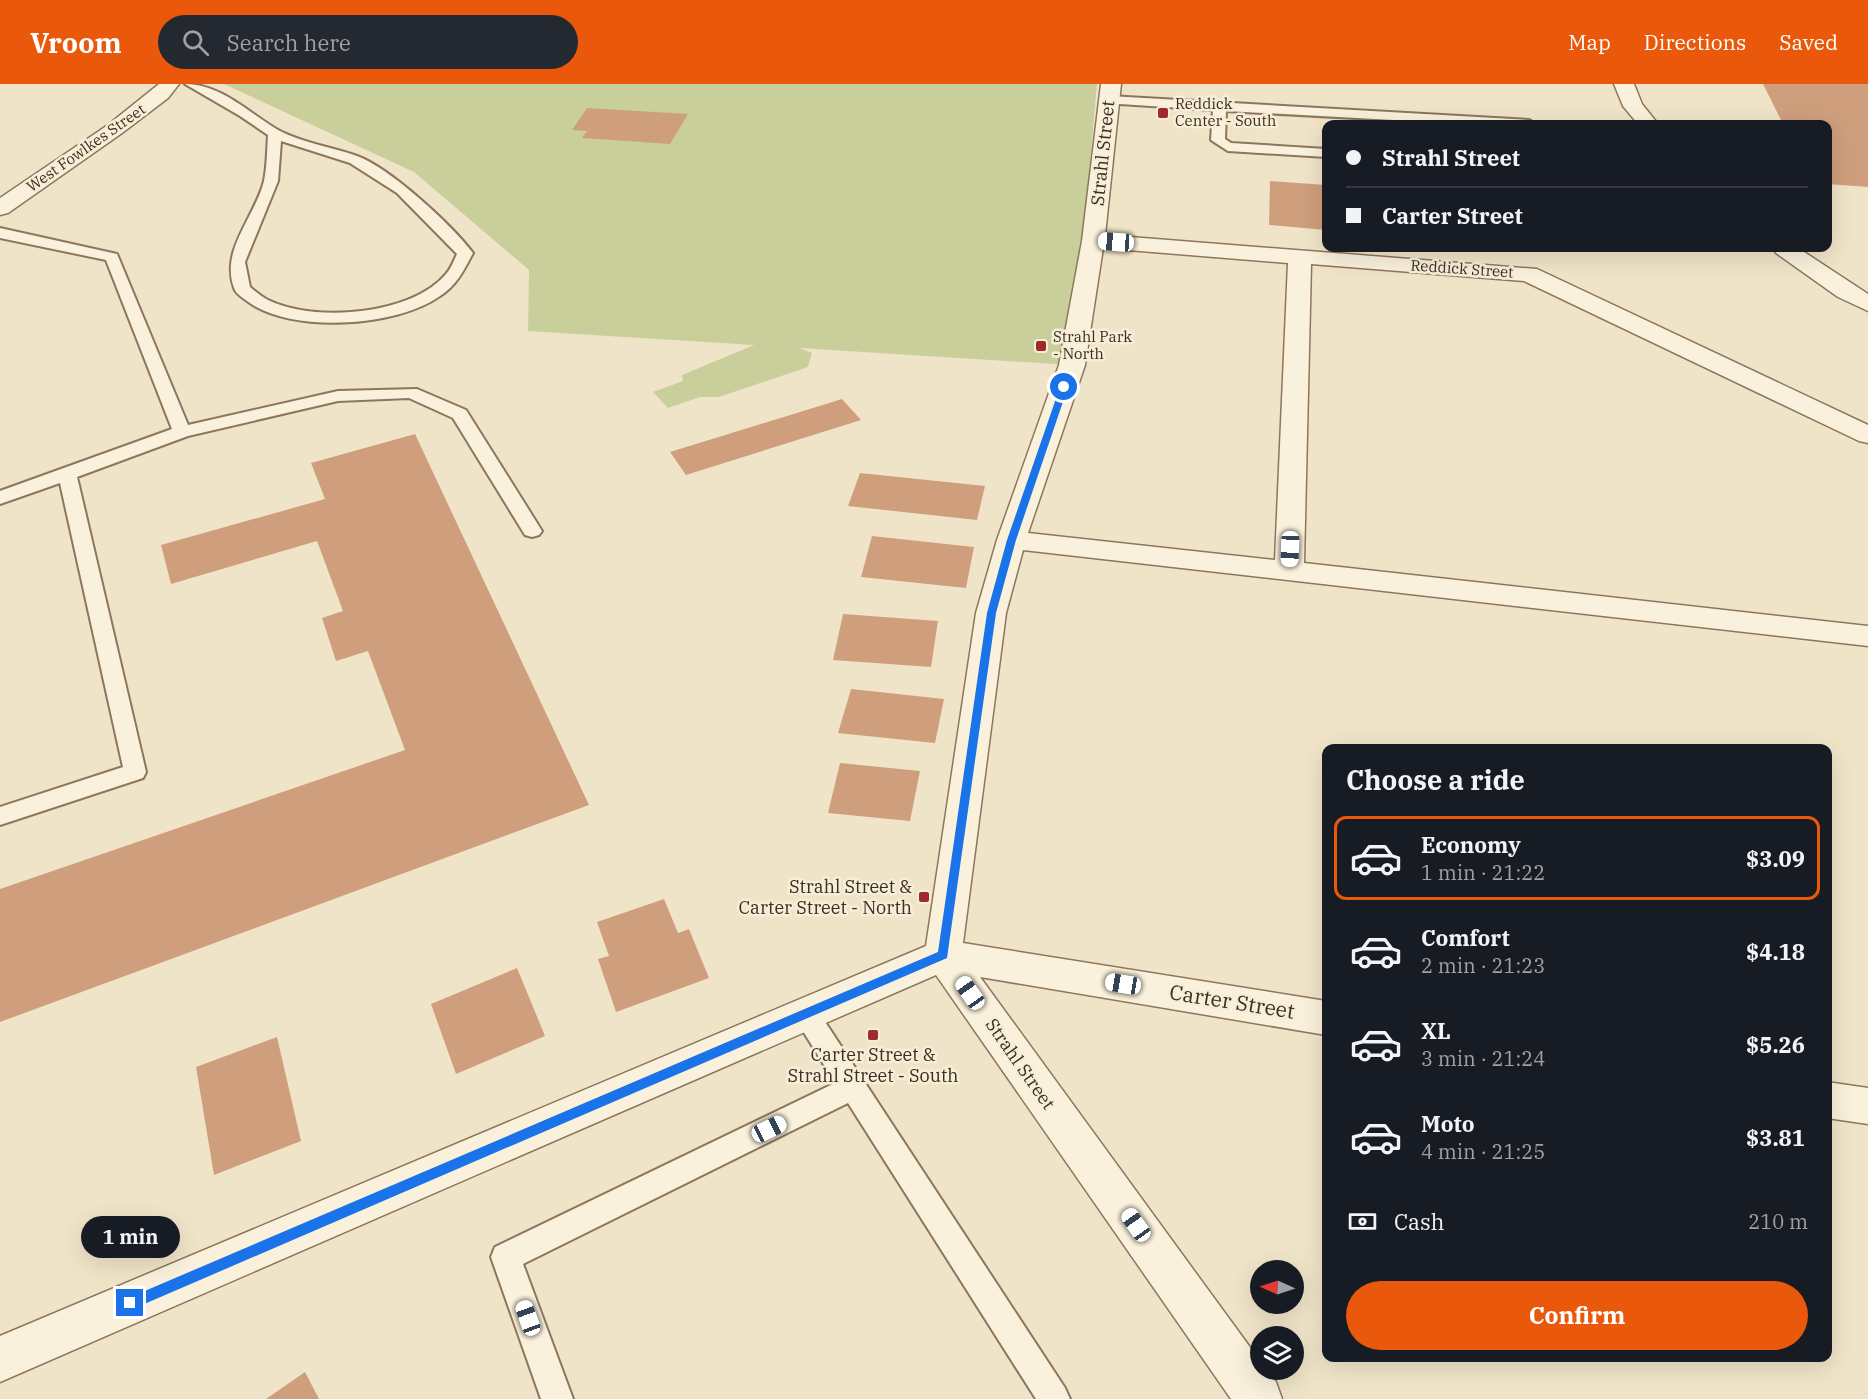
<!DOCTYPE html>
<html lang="en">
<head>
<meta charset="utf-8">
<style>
	body { margin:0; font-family:"IBM Plex Serif",serif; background:#242831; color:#f1f3f6; height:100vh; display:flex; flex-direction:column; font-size:22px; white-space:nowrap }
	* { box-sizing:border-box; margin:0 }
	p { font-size:20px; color:#9ea1a6 }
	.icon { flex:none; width:33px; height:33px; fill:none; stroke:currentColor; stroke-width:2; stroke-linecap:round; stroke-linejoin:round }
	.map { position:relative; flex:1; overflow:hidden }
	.details { position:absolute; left:1322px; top:660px; width:510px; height:618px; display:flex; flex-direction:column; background:#171b24; border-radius:12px; box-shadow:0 6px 24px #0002 }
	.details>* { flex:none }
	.banner { position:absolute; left:1322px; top:36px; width:510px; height:132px; border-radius:12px; box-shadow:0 6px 24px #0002; display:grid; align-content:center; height:132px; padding:0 24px; background:#171b24 }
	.needle { width:39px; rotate:273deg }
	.tools { position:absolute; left:1250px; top:1176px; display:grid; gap:12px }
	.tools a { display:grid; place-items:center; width:54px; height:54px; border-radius:50%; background:#171b24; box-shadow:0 6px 24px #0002; font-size:30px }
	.end { position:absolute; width:27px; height:27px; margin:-14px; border:8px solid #1a73e8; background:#fff; box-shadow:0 0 0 3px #fff }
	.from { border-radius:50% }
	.bubble { position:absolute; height:42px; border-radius:21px; background:#171b24; box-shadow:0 6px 24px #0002; font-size:20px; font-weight:800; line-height:42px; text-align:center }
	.car { position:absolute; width:18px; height:36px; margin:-18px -9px; border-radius:8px; box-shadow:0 0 4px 2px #0007; background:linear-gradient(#fff 24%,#345 0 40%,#fff 0 76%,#345 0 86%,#fff 0) }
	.banner b { display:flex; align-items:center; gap:21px; height:57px; font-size:22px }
	.banner b+b { border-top:2px solid #363941 }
	.banner i { width:15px; height:15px; background:#f1f3f6 }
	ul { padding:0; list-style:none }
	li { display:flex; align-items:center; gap:18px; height:84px; margin:0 12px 9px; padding:0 12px; border:3px solid transparent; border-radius:12px }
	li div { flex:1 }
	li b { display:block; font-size:22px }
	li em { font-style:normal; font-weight:800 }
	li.selected { border-color:#ea580c }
	li>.icon { width:54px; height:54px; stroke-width:1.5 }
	h2 { padding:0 24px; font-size:27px; line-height:72px }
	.pay { display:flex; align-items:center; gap:15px; height:66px; padding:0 24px; font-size:22px }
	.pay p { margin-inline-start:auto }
	.cta { display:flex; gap:12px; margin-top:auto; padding:12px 24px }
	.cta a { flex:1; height:69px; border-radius:36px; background:#ea580c; color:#fff; font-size:24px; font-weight:800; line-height:69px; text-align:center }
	header { display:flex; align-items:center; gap:36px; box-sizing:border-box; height:84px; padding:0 30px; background:#ea580c; color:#fff }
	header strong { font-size:28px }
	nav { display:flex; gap:33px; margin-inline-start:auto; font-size:21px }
	.search { width:420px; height:54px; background:#242831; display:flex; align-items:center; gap:15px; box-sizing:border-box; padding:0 21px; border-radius:33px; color:#9ea1a6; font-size:22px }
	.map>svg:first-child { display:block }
	.green { fill:#c9cf9b }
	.building { fill:#cf9f7d }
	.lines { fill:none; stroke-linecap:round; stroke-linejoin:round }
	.lane-casing { stroke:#8d765c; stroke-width:4 }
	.street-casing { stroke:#8d765c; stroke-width:3 }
	.lane { fill:#faf1dc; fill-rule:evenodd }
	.street { fill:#faf1dc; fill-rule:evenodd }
	.route { fill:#1a73e8 }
	.poi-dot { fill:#9e2a2b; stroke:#f7eed8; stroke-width:2 }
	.labels { text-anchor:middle; stroke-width:5; stroke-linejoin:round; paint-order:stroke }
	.far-poi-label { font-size:15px; fill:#3d2e20; stroke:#f7eed8; text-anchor:start }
	.far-street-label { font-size:15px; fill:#3d2e20; stroke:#f7eed8 }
	.street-label { font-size:18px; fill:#3d2e20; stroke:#f7eed8 }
	.poi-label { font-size:18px; fill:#3d2e20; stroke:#f7eed8; text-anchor:end }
	.near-street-label { font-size:21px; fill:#3d2e20; stroke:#f7eed8 }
</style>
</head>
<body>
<header>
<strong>Vroom</strong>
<div class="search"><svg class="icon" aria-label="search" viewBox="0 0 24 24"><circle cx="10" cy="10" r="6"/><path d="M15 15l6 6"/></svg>Search here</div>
<nav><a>Map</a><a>Directions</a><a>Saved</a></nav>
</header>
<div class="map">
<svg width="1868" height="1315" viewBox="0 0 1868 1315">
	<rect width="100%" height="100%" fill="#f0e4c8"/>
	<path class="green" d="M224 0H1097L1072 281 799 264 812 269 808 283 719 313H700L668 324 653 308 683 297 682 291 754 261 528 247 529 186 414 88Z"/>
	<path class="building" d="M1763 0H1868V103L1827 100V40H1783Z
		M587 24 688 30 670 60 582 54 587 47 572 46Z
		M1270 97 1326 101V146L1269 141Z
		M1558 164H1591L1592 168 1558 165Z
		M842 315 861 336 686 391 670 368Z
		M415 350 589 721 0 938V805L405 666 368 567 336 577 322 534 343 527 317 457 171 500 161 461 325 415 311 379Z
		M860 389 985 402 977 436 848 422Z
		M872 452 974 463 966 504 861 493Z
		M843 530 938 537 931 583 833 576Z
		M851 605 944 615 935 659 838 649Z
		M840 679 920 687 910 737 828 729Z
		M664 815 678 849 689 845 709 894 616 928 598 875 609 872 597 838Z
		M517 884 545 952 456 990 431 920Z
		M277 953 301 1057 214 1091 196 983Z
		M305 1288 319 1315H266Z"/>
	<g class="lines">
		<defs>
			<path id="lane" d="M185 0C221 0 249 29 278 46 302 59 332 63 357 72 390 84 452 141 473 169 464 186 457 201 440 212 397 243 290 250 247 217 242 213 236 210 234 204 220 166 255 133 264 97 267 83 267 66 268 51L240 32ZM281 57 350 79 397 109 457 170C454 176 451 185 446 190 412 231 315 239 268 216 262 213 256 208 250 203L245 178 278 97Z
				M1109 12 1529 36 1536 40H1467L1226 27 1225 55 1231 59 1326 65V73L1228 67 1211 56 1213 26 1104 19 1102 16Z
				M0 144 117 170 188 341 338 307 417 305 466 326 542 447 539 451 532 453 525 451 453 334 409 314 338 317 188 352 77 393 146 688 143 694 0 741V723L123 683 60 399 0 420V407L172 345 106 176 0 154Z
				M805 918 814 921 1065 1304 1070 1315H1036L848 1019 523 1180 573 1315H541L491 1173 495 1163 835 999 792 929 796 921Z"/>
			<path id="street" d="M159 0H179L168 14 122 49 8 129 0 131V114L108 41Z
				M1101 0H1121L1105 151 1537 185 1868 341V359L1859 357 1524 197 1311 180 1304 479 1868 542V562L1023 466 1006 529 963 859 1326 917V951L980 893 1260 1277V1286H1266L1276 1298 1282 1315H1231L936 891 0 1298V1252L926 862 976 529 997 456 1059 281 1082 157ZM1103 164 1288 179 1275 476 1028 449 1085 281Z
				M1614 0H1634L1642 20 1658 40H1638L1623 22Z
				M1773 164H1798L1868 210V227L1838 213 1776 169Z
				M1827 998 1868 1004V1040L1827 1034Z"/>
		</defs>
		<use href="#lane" class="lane-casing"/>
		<use href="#street" class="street-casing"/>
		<use href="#lane" class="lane"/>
		<use href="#street" class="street"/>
	</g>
	<path class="route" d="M1064 300 1068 303 1016 456 996 529 947 874 135 1224 130 1226 126 1224 124 1219 126 1215 938 868 987 529 1007 456 1060 303Z"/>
	<g class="poi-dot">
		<rect x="1157" y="23" width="12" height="12" rx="3"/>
		<rect x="1035" y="256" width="12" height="12" rx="3"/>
		<rect x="918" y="807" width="12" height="12" rx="3"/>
		<rect x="867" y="945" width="12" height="12" rx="3"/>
	</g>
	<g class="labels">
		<g class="far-poi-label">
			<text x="1175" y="25">Reddick<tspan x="1175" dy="17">Center - South</tspan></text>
			<text x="1053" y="258">Strahl Park<tspan x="1053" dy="17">- North</tspan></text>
		</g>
		<g class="far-street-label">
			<text transform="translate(86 64) rotate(-35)" y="5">West Fowlkes Street</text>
			<text transform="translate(1462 185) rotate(4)" y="5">Reddick Street</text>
		</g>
		<g class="street-label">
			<text transform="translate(1103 69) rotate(-84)" y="6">Strahl Street</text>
			<text transform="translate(1020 980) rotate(55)" y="6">Strahl Street</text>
		</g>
		<g class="poi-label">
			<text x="912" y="809">Strahl Street &amp;<tspan x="912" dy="21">Carter Street - North</tspan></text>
			<text x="873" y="977" text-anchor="middle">Carter Street &amp;<tspan x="873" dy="21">Strahl Street - South</tspan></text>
		</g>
		<g class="near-street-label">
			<text transform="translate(1232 918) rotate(9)" y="7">Carter Street</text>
		</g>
	</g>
</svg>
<div class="tools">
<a><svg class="needle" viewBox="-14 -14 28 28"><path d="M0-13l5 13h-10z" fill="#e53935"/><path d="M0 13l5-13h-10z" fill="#9ea1a6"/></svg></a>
<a><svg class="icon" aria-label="layers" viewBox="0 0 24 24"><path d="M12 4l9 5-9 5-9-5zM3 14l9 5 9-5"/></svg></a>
</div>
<i class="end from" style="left:1064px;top:303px"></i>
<i class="end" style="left:130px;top:1219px"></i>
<div class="bubble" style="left:81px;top:1132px;width:99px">1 min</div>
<i class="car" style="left:1116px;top:158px;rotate:274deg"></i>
<i class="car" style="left:1290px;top:465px;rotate:182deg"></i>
<i class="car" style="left:1123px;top:900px;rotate:279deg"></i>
<i class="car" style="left:970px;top:909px;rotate:325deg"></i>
<i class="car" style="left:769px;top:1045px;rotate:64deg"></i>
<i class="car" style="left:1136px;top:1141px;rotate:325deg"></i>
<i class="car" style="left:528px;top:1234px;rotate:340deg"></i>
<div class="banner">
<b><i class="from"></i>Strahl Street</b>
<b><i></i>Carter Street</b>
</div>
<section class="details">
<h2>Choose a ride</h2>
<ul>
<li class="selected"><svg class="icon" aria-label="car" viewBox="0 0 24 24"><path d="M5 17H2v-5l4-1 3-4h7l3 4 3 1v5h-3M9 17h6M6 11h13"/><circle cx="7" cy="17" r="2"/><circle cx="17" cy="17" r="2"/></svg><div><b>Economy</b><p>1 min · 21:22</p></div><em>$3.09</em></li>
<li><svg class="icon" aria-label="car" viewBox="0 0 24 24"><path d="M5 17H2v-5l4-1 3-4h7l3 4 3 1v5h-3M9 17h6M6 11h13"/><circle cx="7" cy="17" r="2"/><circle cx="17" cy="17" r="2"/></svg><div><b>Comfort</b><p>2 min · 21:23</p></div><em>$4.18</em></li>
<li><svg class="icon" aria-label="car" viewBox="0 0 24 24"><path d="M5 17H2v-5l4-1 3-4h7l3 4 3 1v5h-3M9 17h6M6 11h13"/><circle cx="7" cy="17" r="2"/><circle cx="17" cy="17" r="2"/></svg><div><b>XL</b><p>3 min · 21:24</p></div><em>$5.26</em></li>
<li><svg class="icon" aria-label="car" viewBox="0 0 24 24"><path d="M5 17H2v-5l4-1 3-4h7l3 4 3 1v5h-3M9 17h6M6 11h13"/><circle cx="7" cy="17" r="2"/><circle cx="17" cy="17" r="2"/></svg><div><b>Moto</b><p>4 min · 21:25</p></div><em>$3.81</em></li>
</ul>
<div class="pay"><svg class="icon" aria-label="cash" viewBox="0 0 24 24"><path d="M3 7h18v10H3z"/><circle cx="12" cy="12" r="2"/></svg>Cash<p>210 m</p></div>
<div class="cta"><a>Confirm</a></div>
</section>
</div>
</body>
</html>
